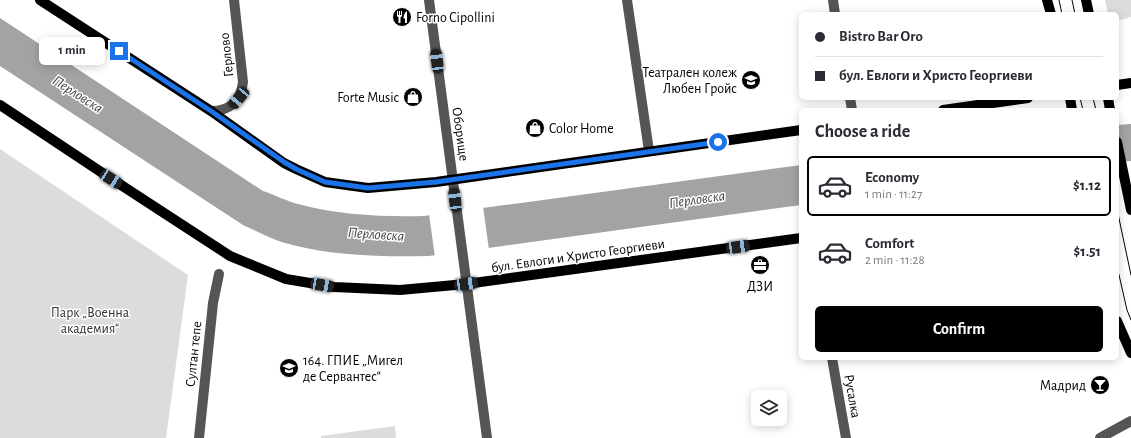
<!DOCTYPE html>
<html lang="en">
<head>
<meta charset="utf-8">
<style>
	body { margin:0; font-family:"Alegreya Sans",sans-serif; background:#f2f2f3; color:#2b2b33; height:100vh; display:flex; flex-direction:column; font-size:15px; white-space:nowrap }
	* { box-sizing:border-box; margin:0 }
	p { font-size:13px; color:#7c7c81 }
	.icon { flex:none; width:22px; height:22px; fill:none; stroke:currentColor; stroke-width:2; stroke-linecap:round; stroke-linejoin:round }
	.map { position:relative; flex:1; overflow:hidden }
	.panel { position:absolute; left:799px; top:108px; width:320px; height:252px; display:flex; flex-direction:column; background:#fff; border-radius:6px; box-shadow:0 2px 10px #0003 }
	.panel>* { flex:none }
	.banner { position:absolute; left:799px; top:12px; width:320px; height:88px; border-radius:6px; box-shadow:0 2px 10px #0003; display:grid; align-content:center; height:88px; padding:0 16px; background:#fff }
	.buttons { position:absolute; left:751px; top:390px; display:grid; gap:8px }
	.buttons a { display:grid; place-items:center; width:36px; height:36px; border-radius:6px; background:#fff; box-shadow:0 2px 10px #0003; font-size:20px }
	.end { position:absolute; width:18px; height:18px; margin:-9px; border:5px solid #1a73e8; background:#fff; box-shadow:0 0 0 2px #fff }
	.from { border-radius:50% }
	.bubble { position:absolute; height:28px; border-radius:6px; background:#fff; box-shadow:0 2px 10px #0003; font-size:13px; font-weight:700; line-height:28px; text-align:center }
	.car { position:absolute; width:12px; height:24px; margin:-12px -6px; border-radius:5px; box-shadow:0 0 3px 1px #0007; background:linear-gradient(#222 24%,#8ab4d8 0 40%,#222 0 76%,#8ab4d8 0 86%,#222 0) }
	.banner b { display:flex; align-items:center; gap:14px; height:38px; font-size:15px }
	.banner b+b { border-top:1px solid #e1e1e2 }
	.banner i { width:10px; height:10px; background:#2b2b33 }
	ul { padding:0; list-style:none }
	li { display:flex; align-items:center; gap:12px; height:60px; margin:0 8px 6px; padding:0 8px; border:2px solid transparent; border-radius:6px }
	li div { flex:1 }
	li b { display:block; font-size:15px }
	li em { font-style:normal; font-weight:700 }
	li.selected { border-color:#000 }
	li>.icon { width:36px; height:36px; stroke-width:1.5 }
	h2 { padding:0 16px; font-size:18px; line-height:48px }
	.button { display:flex; gap:8px; margin-top:auto; padding:8px 16px }
	.button a { flex:1; height:46px; border-radius:6px; background:#000; color:#fff; font-size:16px; font-weight:700; line-height:46px; text-align:center }
	.map>svg:first-child { display:block }
	.green { fill:#dcdcdc }
	.water { fill:#a3a3a3 }
	.pier { fill:#fff }
	.lines { fill:none; stroke-linecap:round; stroke-linejoin:round }
	.minor { stroke:#555; stroke-width:10 }
	.major { stroke:#000; stroke-width:10 }
	.tram { stroke:#000; stroke-width:1 }
	.route { stroke:#1a73e8; stroke-width:5 }
	.labels { text-anchor:middle; stroke-width:3; stroke-linejoin:round; paint-order:stroke }
	.poi-label { font-size:14px; fill:#000; stroke:#fff; text-anchor:start }
	.street-label { font-size:14px; fill:#000; stroke:#fff }
	.park-label { font-size:14px; fill:#333; stroke:#fff }
	.water-label { font-size:15px; font-style:italic; fill:#444; stroke:#fff }
</style>
</head>
<body>
<div class="map">
<svg width="1131" height="438" viewBox="0 0 1131 438">
	<rect width="100%" height="100%" fill="#fff"/>
	<path class="green" d="M1105 0H1131V17L1117 21V14H1108Z
		M0 149 188 275 166 438H0Z
		M395 426 396 438H321V436Z"/>
	<path class="water" d="M0 18 263 191C275 195 286 201 298 204 339 215 382 217 424 216L801 165V205L429 256C383 257 330 256 285 243 271 239 257 231 243 225L0 66Z
		M1131 124V161L1117 162V125Z"/>
	<path class="pier" d="M483 206 489 250 435 257 429 214Z"/>
	<g class="lines">
		<path class="minor" d="M429 0 487 438
			M627 0 649 151
			M833 0 835 14
			M850 98 852 110
			M211 111C230 111 241 101 243 82L234 0
			M832 358 846 438
			M199 438 213 303 219 274
			M1100 438 1131 421"/>
		<path class="major" d="M40 0 211 111 284 163 296 169 325 182 368 188 436 182 801 130
			M1047 0 1051 14
			M1086 0 1089 14
			M1117 85 1131 83
			M1070 98 1072 110
			M1108 98 1110 110
			M0 105 98 170 230 256 286 279 334 287 400 290 466 284 801 238
			M943 110 1028 98
			M1117 142 1131 210
			M1117 321 1131 353"/>
		<path class="tram" d="M1059 0 1062 14
			M1072 0 1075 14
			M1080 98 1083 110
			M1093 98 1096 110
			M1117 209 1131 275
			M1117 266 1127 310 1131 320"/>
	</g>
	<g class="lines">
		<path class="route" d="M119 51 211 111 284 162 296 169 325 182 368 188 436 182 718 142"/>
	</g>
	<defs>
		<symbol id="restaurant-disc" viewBox="-11 -11 22 22"><circle r="9.5" fill="#000" stroke="#fff"/><path d="M-5-6h1v4h1v-4h1v4h1v-4h1v5L-1.5 .5V6h-2V.5L-5-1ZM5-6V6H3V1.5H1.5Q1.5-4 5-6Z" fill="#fff"/></symbol>
		<symbol id="school-disc" viewBox="-11 -11 22 22"><circle r="9.5" fill="#000" stroke="#fff"/><path d="M0-5L7-2L0 1L-7-2ZM-4 1L0 2.5L4 1V4Q0 6-4 4Z" fill="#fff"/></symbol>
		<symbol id="shop-disc" viewBox="-11 -11 22 22"><circle r="9.5" fill="#000" stroke="#fff"/><path d="M-5-2.5h2.3a2.7 3.5 0 0 1 5.4 0H5L5.5 6h-11ZM-1.5-2.5h3a1.5 2.3 0 0 0-3 0Z" fill="#fff"/></symbol>
		<symbol id="office-disc" viewBox="-11 -11 22 22"><circle r="9.5" fill="#000" stroke="#fff"/><path d="M-6-3h4V-5.5h4V-3h4V5H-6ZM-1-4.5V-3h2v-1.5ZM-6 0V1H6V0Z" fill="#fff"/></symbol>
		<symbol id="bar-disc" viewBox="-11 -11 22 22"><circle r="9.5" fill="#000" stroke="#fff"/><path d="M-6-5H6L.8 .8V4.5H3.5V6h-7V4.5H-.8V.8Z" fill="#fff"/></symbol>
	</defs>
	<g fill-rule="evenodd">
		<use href="#restaurant-disc" x="391" y="6" width="22" height="22"/>
		<use href="#school-disc" x="740" y="69" width="22" height="22"/>
		<use href="#shop-disc" x="402" y="86" width="22" height="22"/>
		<use href="#shop-disc" x="524" y="117" width="22" height="22"/>
		<use href="#office-disc" x="749" y="254" width="22" height="22"/>
		<use href="#school-disc" x="278" y="357" width="22" height="22"/>
		<use href="#bar-disc" x="1089" y="374" width="22" height="22"/>
	</g>
	<g class="labels">
		<g class="poi-label">
			<text x="416" y="22">Forno Cipollini</text>
			<text x="737" y="77" text-anchor="end">Театрален колеж<tspan x="737" dy="16">Любен Гройс</tspan></text>
			<text x="399" y="102" text-anchor="end">Forte Music</text>
			<text x="549" y="133">Color Home</text>
			<text x="760" y="291" text-anchor="middle">ДЗИ</text>
			<text x="303" y="365">164. ГПИЕ „Мигел<tspan x="303" dy="16">де Сервантес“</tspan></text>
			<text x="1086" y="390" text-anchor="end">Мадрид</text>
		</g>
		<g class="street-label">
			<text transform="translate(226 55) rotate(-96)" y="5">Герлово</text>
			<text transform="translate(461 134) rotate(82)" y="5">Оборище</text>
			<text transform="translate(578 255) rotate(-8)" y="5">бул. Евлоги и Христо Георгиеви</text>
			<text transform="translate(193 354) rotate(-84)" y="5">Султан тепе</text>
			<text transform="translate(853 396) rotate(80)" y="5">Русалка</text>
		</g>
		<g class="park-label">
			<text x="90" y="317">Парк „Военна<tspan x="90" dy="16">академия“</tspan></text>
		</g>
		<g class="water-label">
			<text transform="translate(78 94) rotate(33)" y="5">Перловска</text>
			<text transform="translate(697 199) rotate(-8)" y="5">Перловска</text>
			<text transform="translate(376 234) rotate(4)" y="5">Перловска</text>
		</g>
	</g>
</svg>
<div class="buttons">
<a><svg class="icon" aria-label="layers" viewBox="0 0 24 24"><path d="M12 4l9 5-9 5-9-5zM3 14l9 5 9-5"/></svg></a>
</div>
<i class="end from" style="left:718px;top:142px"></i>
<i class="end" style="left:119px;top:51px"></i>
<div class="bubble" style="left:39px;top:37px;width:66px">1 min</div>
<i class="car" style="left:437px;top:61px;rotate:353deg"></i>
<i class="car" style="left:239px;top:98px;rotate:220deg"></i>
<i class="car" style="left:111px;top:179px;rotate:123deg"></i>
<i class="car" style="left:455px;top:200px;rotate:353deg"></i>
<i class="car" style="left:738px;top:247px;rotate:82deg"></i>
<i class="car" style="left:466px;top:284px;rotate:82deg"></i>
<i class="car" style="left:322px;top:285px;rotate:100deg"></i>
<div class="banner">
<b><i class="from"></i>Bistro Bar Oro</b>
<b><i></i>бул. Евлоги и Христо Георгиеви</b>
</div>
<section class="panel">
<h2>Choose a ride</h2>
<ul>
<li class="selected"><svg class="icon" aria-label="car" viewBox="0 0 24 24"><path d="M5 17H2v-5l4-1 3-4h7l3 4 3 1v5h-3M9 17h6M6 11h13"/><circle cx="7" cy="17" r="2"/><circle cx="17" cy="17" r="2"/></svg><div><b>Economy</b><p>1 min · 11:27</p></div><em>$1.12</em></li>
<li><svg class="icon" aria-label="car" viewBox="0 0 24 24"><path d="M5 17H2v-5l4-1 3-4h7l3 4 3 1v5h-3M9 17h6M6 11h13"/><circle cx="7" cy="17" r="2"/><circle cx="17" cy="17" r="2"/></svg><div><b>Comfort</b><p>2 min · 11:28</p></div><em>$1.51</em></li>
</ul>
<div class="button"><a>Confirm</a></div>
</section>
</div>
</body>
</html>
